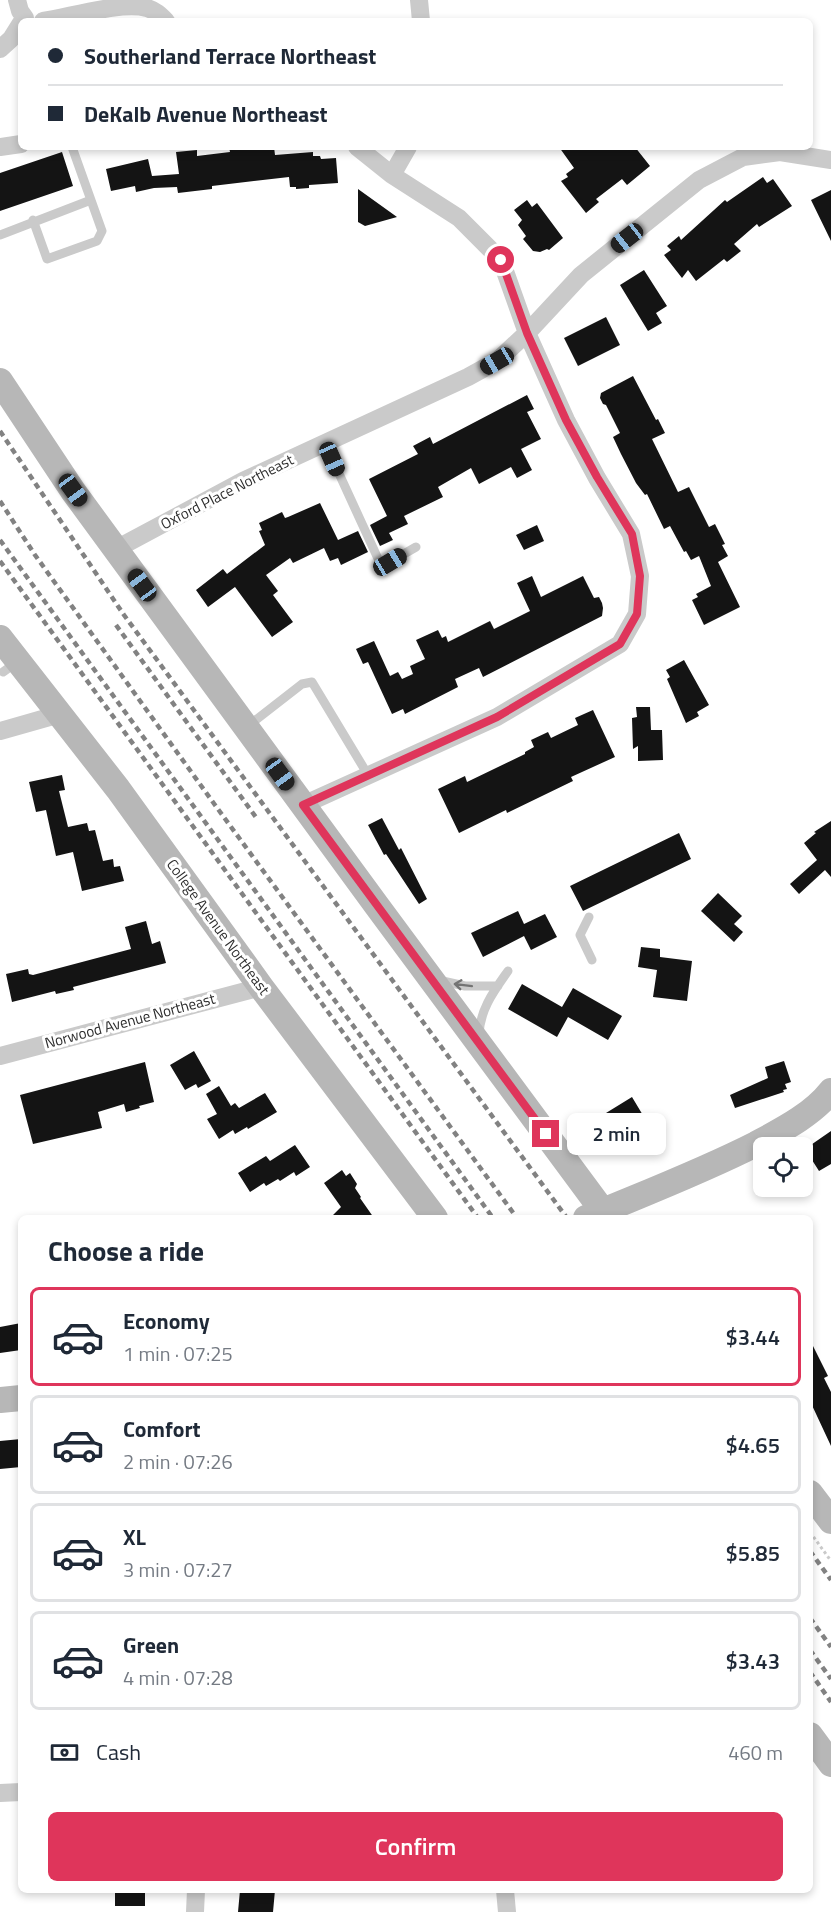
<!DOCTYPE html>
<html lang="en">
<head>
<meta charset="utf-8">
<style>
	body { margin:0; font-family:"Titillium Web",sans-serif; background:#f2f2f3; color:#1f2937; height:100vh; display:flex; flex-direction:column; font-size:22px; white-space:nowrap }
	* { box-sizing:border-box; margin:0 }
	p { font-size:20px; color:#747a83 }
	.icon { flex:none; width:33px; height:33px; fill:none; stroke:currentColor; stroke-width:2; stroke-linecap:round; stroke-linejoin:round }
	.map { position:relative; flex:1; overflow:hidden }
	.details { position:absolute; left:18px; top:1215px; width:795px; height:678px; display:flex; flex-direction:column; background:#fff; border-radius:9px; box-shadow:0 3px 9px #0003 }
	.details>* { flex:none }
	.guide { position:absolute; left:18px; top:18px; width:795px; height:132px; border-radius:9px; box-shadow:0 3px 9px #0003; display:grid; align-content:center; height:132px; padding:0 30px; background:#fff }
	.buttons { position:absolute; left:753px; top:1137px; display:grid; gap:12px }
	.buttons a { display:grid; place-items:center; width:60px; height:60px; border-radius:9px; background:#fff; box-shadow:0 3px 9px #0003; font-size:30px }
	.end { position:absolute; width:27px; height:27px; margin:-14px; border:8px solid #df355b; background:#fff; box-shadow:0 0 0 3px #fff }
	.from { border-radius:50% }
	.bubble { position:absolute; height:42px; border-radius:9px; background:#fff; box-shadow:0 3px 9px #0003; font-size:20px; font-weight:600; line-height:42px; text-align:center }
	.car { position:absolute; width:18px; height:36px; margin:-18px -9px; border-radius:8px; box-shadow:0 0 4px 2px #0007; background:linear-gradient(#222 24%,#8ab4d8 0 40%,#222 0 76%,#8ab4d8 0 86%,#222 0) }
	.guide b { display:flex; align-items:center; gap:21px; height:57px; font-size:22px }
	.guide b+b { border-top:2px solid #e0e1e3 }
	.guide i { width:15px; height:15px; background:#1f2937 }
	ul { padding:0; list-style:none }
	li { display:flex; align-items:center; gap:18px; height:99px; margin:0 12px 9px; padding:0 18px; border:3px solid #e0e1e3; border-radius:9px }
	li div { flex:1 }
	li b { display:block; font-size:22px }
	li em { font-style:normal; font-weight:600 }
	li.current { border-color:#df355b }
	li>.icon { width:54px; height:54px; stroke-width:1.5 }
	h2 { padding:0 30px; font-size:27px; line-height:72px }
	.pay { display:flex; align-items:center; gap:15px; height:66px; padding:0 30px; font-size:22px }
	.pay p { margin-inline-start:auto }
	.button { display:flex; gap:12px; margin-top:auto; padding:12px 30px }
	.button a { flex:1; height:69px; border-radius:9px; background:#df355b; color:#fff; font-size:24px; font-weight:600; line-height:69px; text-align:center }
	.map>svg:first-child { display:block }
	.building { fill:#141414 }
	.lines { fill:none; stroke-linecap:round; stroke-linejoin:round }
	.path { stroke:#cacaca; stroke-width:3; stroke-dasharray:3 3; stroke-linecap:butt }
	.lane { stroke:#cacaca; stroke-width:9 }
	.street { stroke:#cacaca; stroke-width:18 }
	.secondary { stroke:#b7b7b7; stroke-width:26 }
	.rail { stroke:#828282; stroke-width:4.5; stroke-dasharray:6 4.5; stroke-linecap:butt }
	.oneway { stroke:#747474 }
	.route { stroke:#df355b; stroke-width:8 }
	.labels { text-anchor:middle; stroke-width:6; stroke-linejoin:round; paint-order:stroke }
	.street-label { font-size:15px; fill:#2d2d2d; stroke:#fff }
</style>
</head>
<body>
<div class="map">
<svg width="831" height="1912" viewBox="0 0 831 1912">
	<rect width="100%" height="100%" fill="#fff"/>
	<path class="building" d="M229 147H274L275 155 313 152V156H320L321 159 336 158 338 183 309 185V188L296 189V187H290L289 177 212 186V189L178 193 177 187 154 188 136 192 135 186 111 191 106 169 148 159 152 176 179 174 176 152 197 150V156L230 152Z
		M559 147H635L650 166 627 185 622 179 596 199 599 202 586 213 561 181 568 177 566 174 574 168Z
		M62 152 73 186 0 211V173Z
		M763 177 767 183 773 179 792 206 759 227 757 224 734 244 741 251 727 262 724 259 696 281 688 270 682 278 664 255 671 250 667 246 679 236 681 240 725 200 727 202Z
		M358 189 397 217 365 226 358 222Z
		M831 190V241L811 200Z
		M527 200 532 207 537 203 563 238 549 250 547 249 540 252 533 251 523 239 526 236 518 225 522 220 514 210Z
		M644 270 667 306 656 313 662 323 648 331 620 285Z
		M606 317 620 345 578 366 564 338Z
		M633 376 656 420 658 419 665 433 652 439 678 492 689 487 709 527 715 524 725 544 722 545 728 556 718 562 740 607 704 625 692 600 698 597 696 594 711 586 699 556 691 560 686 551 684 552 670 526 664 529 647 494 645 495 636 483 621 454 613 437 620 433 606 405 603 404 600 398 601 393Z
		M527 395 534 409 527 412 541 439 521 449 532 470 517 478 511 467 479 484 471 468 438 487 443 497 404 516 408 524 389 533 393 540 380 546 370 525 387 516 369 479 418 454 413 446 430 437 433 444Z
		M320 503 338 540 358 531 368 552 341 565 338 558 330 561 324 548 293 563 290 558 266 575 278 591 273 595 293 622 272 637 235 587 208 607 196 590 223 569 227 574 265 545 259 531 262 530 259 523 282 512 285 518 288 517Z
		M537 525 544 541 524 550 516 535Z
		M532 576 541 597 583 576 594 598 599 597 602 603 603 608 602 616 483 677 479 668 455 679 458 687 405 714 403 709 392 714 368 662 363 664 356 649 374 641 390 676 398 672 402 679 413 674 410 666 425 659 416 640 438 630 442 638 446 636 448 642 490 621 494 629 530 611 517 583Z
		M684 660 709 705 697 712 699 716 686 723 667 679 670 677 666 670Z
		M636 707H650L651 730H662L663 760 638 761V746L633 749 632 718 637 717Z
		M593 710 615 757 571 777 573 781 507 813 506 810 459 833 438 789 465 776 467 782 525 754V752L534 747 531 740 548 732 551 738 578 725 575 718Z
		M62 775 65 790 59 791 68 827 87 823 89 831 95 830 103 861 113 859 114 867 120 866 124 881 82 891 73 852 56 856 46 810 36 812 29 782Z
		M382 818 399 850 401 848 427 899 419 904 386 854 384 855 368 825Z
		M831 821V877L825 870 799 894 790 884 817 860 804 843 816 833 814 832Z
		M679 833 691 859 583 911 570 886Z
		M718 893 742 916 734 924 743 932 734 942 701 911Z
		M518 911 524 924 545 914 557 937 531 950 524 936 483 957 471 933Z
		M146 921 152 944 160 941 166 963 73 987 74 990 56 994 55 991 12 1002 6 974 28 969 29 974 33 975 131 949 125 927Z
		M641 947 660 949V957L692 961 687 1001 653 997 657 970 638 967Z
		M522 984 562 1007 573 988 622 1016 608 1040 568 1017 557 1037 508 1009Z
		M194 1051 211 1081 198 1088 196 1084 185 1090 170 1065Z
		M784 1061 791 1082 785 1084 787 1089 783 1090 784 1092 735 1108 730 1095 768 1078 765 1067Z
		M145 1062 154 1102 139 1106 140 1108 126 1112 124 1104 98 1112 102 1128 33 1144 20 1095Z
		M219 1086 231 1106 235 1103 239 1108 265 1093 277 1112 248 1129 247 1127 235 1134 233 1130 219 1139 207 1119 217 1114 206 1094Z
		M632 1097 647 1122 618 1140 609 1126 612 1124 606 1113Z
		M831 1131V1164L819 1171 805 1149Z
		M295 1145 310 1167 296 1176 294 1172 280 1181 278 1179 266 1186 264 1183 250 1192 238 1173 266 1156 270 1161Z
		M342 1170 346 1176 350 1173 357 1184 355 1188 361 1197 360 1198 374 1218H330L341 1207 324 1183Z
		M21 1323V1350L0 1353V1327Z
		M810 1340 828 1376 824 1378 831 1392V1446L810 1401Z
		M21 1439V1467L0 1469V1441Z
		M115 1890H145V1906H115Z
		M240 1890H275L273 1912H238Z"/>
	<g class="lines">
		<path class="path" d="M810 1532 831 1561"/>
		<path class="lane" d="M33 220 47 259 97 241 102 231 72 147
			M0 235 91 200
			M325 443 380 563 390 562 416 547
			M3 672 17 662
			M248 726 302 684 312 682 368 775
			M589 917 580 935 592 960
			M438 980 465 986H498
			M479 1035C480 1009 494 991 508 971"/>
		<path class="street" d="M17 0 20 11 25 18
			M419 0 421 21
			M43 21C70 17 122 1 147 8 155 10 160 15 166 21
			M0 49 11 39 21 23
			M0 147 21 144
			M392 175 408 147
			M116 549 243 481 468 377 497 361 527 333 581 275 699 180 743 157 780 152 831 160
			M0 731 60 714
			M303 805 497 717 620 644 637 614 640 576 631 534 597 478 566 420 527 333 501 260 459 218 392 175 357 147
			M0 1056 261 987
			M0 1793 21 1792
			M505 1890 507 1912
			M195 1912 196 1890"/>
		<path class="secondary" d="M0 381 73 491 377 906 608 1218
			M0 638 118 789 261 987 435 1218
			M586 1218C643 1194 701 1172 756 1144 782 1130 812 1115 831 1091
			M0 1400 21 1398
			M810 1493 831 1521
			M810 1735 831 1764"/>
		<path class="rail" d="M0 431 124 615 567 1218
			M0 501 35 555 215 805 517 1218
			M0 540 493 1218
			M0 561 478 1218
			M116 625 258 820
			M810 1551 831 1580
			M810 1618 831 1647
			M810 1650 831 1679
			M810 1672 831 1702"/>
	</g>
	<defs><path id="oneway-shaft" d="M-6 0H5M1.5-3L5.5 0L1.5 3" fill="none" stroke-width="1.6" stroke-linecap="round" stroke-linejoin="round" transform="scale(1.5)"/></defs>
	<use class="oneway" href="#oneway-shaft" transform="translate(463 985) rotate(-173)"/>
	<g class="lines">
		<path class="route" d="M501 260 527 333 566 420 597 477 632 534 640 576 637 614 620 644 497 717 303 805 546 1134"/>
	</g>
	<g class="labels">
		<g class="street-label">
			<text transform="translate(227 492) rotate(-27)" y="5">Oxford Place Northeast</text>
			<text transform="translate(218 927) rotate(54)" y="5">College Avenue Northeast</text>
			<text transform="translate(130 1021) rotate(-15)" y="5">Norwood Avenue Northeast</text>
		</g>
	</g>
</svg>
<div class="buttons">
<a><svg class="icon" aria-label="locate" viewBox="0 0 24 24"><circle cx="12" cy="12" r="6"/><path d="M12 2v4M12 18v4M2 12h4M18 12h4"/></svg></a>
</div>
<i class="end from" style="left:501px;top:260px"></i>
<i class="end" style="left:546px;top:1134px"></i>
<div class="bubble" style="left:567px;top:1113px;width:99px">2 min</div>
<i class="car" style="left:627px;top:238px;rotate:232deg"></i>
<i class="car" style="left:497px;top:361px;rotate:240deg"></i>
<i class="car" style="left:332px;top:459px;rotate:156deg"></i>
<i class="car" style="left:73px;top:490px;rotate:144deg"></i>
<i class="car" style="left:390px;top:562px;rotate:59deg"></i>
<i class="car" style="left:142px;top:585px;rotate:324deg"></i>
<i class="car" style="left:280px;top:774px;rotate:144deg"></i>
<div class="guide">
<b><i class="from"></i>Southerland Terrace Northeast</b>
<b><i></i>DeKalb Avenue Northeast</b>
</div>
<section class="details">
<h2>Choose a ride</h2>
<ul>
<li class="current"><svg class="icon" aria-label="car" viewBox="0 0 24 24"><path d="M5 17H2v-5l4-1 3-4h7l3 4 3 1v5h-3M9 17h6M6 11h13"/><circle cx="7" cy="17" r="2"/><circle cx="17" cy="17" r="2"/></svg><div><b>Economy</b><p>1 min · 07:25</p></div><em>$3.44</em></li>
<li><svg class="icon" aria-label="car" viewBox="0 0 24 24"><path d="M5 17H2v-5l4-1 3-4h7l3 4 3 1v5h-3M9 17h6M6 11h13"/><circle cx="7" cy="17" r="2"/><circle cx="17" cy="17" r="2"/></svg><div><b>Comfort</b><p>2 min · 07:26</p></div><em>$4.65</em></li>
<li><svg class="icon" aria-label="car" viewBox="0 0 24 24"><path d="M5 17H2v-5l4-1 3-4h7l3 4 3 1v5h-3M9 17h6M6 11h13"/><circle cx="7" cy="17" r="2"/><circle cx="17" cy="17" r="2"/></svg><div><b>XL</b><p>3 min · 07:27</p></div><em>$5.85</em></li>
<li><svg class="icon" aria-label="car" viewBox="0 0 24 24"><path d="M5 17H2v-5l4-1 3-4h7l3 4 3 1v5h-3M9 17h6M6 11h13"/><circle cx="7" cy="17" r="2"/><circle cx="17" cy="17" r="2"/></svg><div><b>Green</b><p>4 min · 07:28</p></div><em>$3.43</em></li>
</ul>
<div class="pay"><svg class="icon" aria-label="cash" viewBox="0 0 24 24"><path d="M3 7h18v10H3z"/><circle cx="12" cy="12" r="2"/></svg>Cash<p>460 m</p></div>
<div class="button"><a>Confirm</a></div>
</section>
</div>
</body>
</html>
